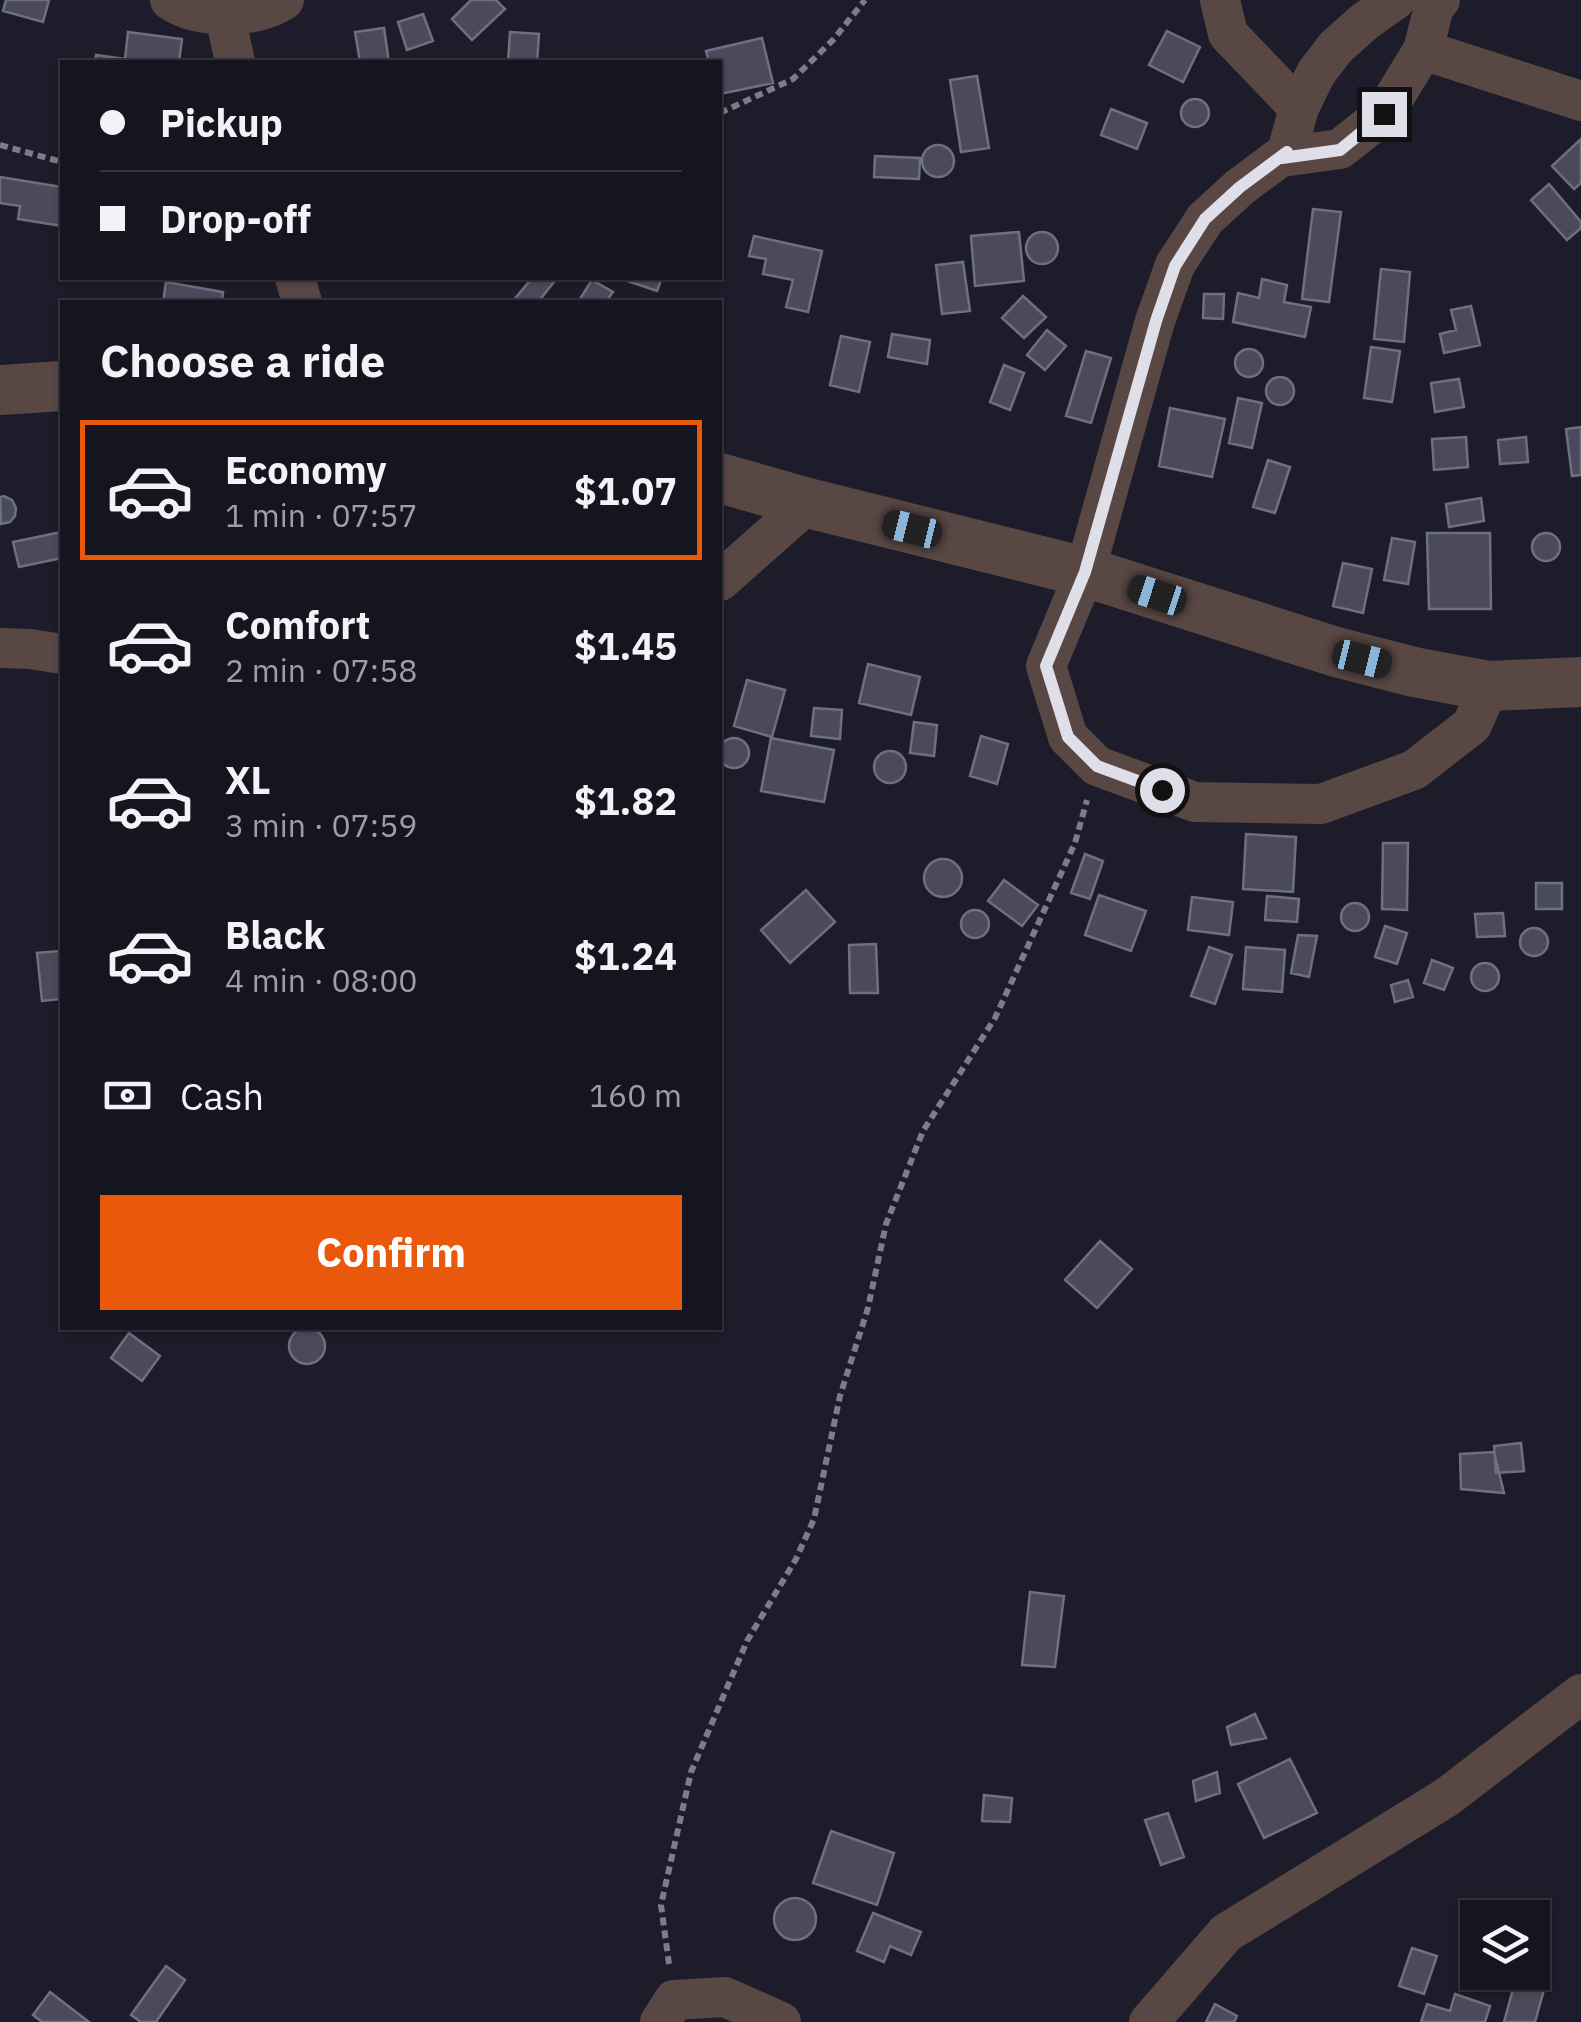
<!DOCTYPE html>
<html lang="en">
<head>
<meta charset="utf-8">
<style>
	body { margin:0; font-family:"IBM Plex Sans",sans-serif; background:#22222d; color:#f1f3f6; height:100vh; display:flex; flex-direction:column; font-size:38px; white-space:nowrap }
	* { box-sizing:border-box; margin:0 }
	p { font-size:32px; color:#9d9fa5 }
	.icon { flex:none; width:55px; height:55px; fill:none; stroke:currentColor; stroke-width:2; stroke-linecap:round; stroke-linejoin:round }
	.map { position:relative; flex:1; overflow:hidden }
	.side { position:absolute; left:60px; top:300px; width:662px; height:1030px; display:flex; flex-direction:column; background:#151520; border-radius:0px; box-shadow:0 2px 8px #0004,0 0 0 2px #34343e }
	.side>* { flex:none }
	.banner { position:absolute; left:60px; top:60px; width:662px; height:220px; border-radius:0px; box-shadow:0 2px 8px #0004,0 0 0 2px #34343e; display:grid; align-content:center; height:220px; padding:0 40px; background:#151520 }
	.buttons { position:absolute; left:1460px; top:1900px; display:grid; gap:20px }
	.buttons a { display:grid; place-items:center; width:90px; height:90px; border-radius:0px; background:#151520; box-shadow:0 2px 8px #0004,0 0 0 2px #34343e; font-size:50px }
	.end { position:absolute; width:45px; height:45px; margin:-22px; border:12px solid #dedfe9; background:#111; box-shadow:0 0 0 5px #111 }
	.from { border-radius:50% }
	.car { position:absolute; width:30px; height:60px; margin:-30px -15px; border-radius:12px; box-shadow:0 0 8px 2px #0007; background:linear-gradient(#222 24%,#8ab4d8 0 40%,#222 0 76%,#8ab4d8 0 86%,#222 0) }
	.banner b { display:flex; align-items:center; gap:35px; height:95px; font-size:38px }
	.banner b+b { border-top:2px solid #34343e }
	.banner i { width:25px; height:25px; background:#f1f3f6 }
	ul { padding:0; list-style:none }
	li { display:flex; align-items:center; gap:30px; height:140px; margin:0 20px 15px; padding:0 20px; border:5px solid transparent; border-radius:0px }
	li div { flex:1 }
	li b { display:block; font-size:38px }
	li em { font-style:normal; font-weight:700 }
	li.on { border-color:#ea580c }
	li>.icon { width:90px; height:90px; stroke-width:1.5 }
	h2 { padding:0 40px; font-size:45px; line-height:120px }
	.pay { display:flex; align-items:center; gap:25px; height:110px; padding:0 40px; font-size:38px }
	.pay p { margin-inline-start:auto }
	.cta { display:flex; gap:20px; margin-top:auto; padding:20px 40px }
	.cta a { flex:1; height:115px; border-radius:0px; background:#ea580c; color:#fff; font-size:40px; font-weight:700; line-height:115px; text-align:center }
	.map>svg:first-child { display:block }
	.building { fill:#4a4a5b; stroke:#6e6f81; stroke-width:2.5 }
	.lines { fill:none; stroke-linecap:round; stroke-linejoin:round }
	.path { stroke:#7c7d89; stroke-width:6; stroke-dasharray:8 5; stroke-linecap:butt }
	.minor { stroke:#594744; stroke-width:40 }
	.tertiary { stroke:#594744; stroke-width:50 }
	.route { stroke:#dedfe9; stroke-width:12 }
</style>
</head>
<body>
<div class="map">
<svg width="1581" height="2022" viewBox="0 0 1581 2022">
	<rect width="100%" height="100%" fill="#1c1c2a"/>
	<path class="building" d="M6 0H49L43 22 3 11Z
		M471 0H496L505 9 472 40 452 19Z
		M423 14 433 41 407 50 398 22Z
		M384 28 389 62H360L355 32Z
		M1167 31 1200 47 1183 82 1149 65Z
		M128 32 182 39 179 62H95L96 55 125 59Z
		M510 32 539 34 537 62H508Z
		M762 38 773 83 720 94V62H709L706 51Z
		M977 76 989 148 961 152 950 80Z
		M1181 113a14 14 0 1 1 28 0a14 14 0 1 1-28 0Z
		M1111 109 1147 123 1137 149 1101 135Z
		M1581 139V183L1574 189 1552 166Z
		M922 161a16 16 0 1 1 32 0a16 16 0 1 1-32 0Z
		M875 156 920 158 919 179 874 177Z
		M0 177 62 187V226L18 219 20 206 0 203Z
		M1549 184 1581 222V228L1567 240 1531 200Z
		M1313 209 1341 212 1329 302 1302 299Z
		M1019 232 1024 281 975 286 971 236Z
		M1026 248a16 16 0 1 1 32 0a16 16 0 1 1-32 0Z
		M754 236 822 251 808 312 786 307 793 280 763 274 766 259 749 256Z
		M963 262 970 311 942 314 936 265Z
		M1381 269 1410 272 1404 342 1374 339Z
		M532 278H549L554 282 538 302H516L513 301Z
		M628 278H662L657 291 627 281Z
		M1262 279 1287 285 1284 302 1311 307 1305 337 1233 322 1238 293 1259 298Z
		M592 280 613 292 606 302H578Z
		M166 282 223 292 222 302H163Z
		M1204 294H1224L1223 319 1203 318Z
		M1023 296 1046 317 1024 338 1002 318Z
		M1471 306 1480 345 1444 353 1440 334 1456 330 1451 310Z
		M1047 330 1066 346 1045 370 1027 355Z
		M892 334 930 340 927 364 888 357Z
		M841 336 870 342 859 392 830 385Z
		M1371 347 1400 351 1392 402 1364 398Z
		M1235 363a14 14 0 1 1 28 0a14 14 0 1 1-28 0Z
		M1086 351 1111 358 1091 423 1066 416Z
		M1004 365 1024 373 1010 410 990 402Z
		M1266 391a14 14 0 1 1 28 0a14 14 0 1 1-28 0Z
		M1459 379 1464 407 1435 412 1431 383Z
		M1238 398 1262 403 1252 448 1229 443Z
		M1170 408 1225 419 1212 477 1159 466Z
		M1581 427V475L1572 476 1566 429Z
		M1466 437 1468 467 1434 470 1432 439Z
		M1526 437 1528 462 1500 464 1498 440Z
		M1268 460 1290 467 1275 513 1253 507Z
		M4 496 12 500 16 508 15 516 10 522 1 524 0 497Z
		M1481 498 1484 521 1449 527 1446 504Z
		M61 532 62 558 19 567 13 542Z
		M1427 533H1490L1491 609H1429Z
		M1532 547a14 14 0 1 1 28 0a14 14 0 1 1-28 0Z
		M1392 538 1415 542 1408 584 1384 580Z
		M1343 563 1372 569 1363 613 1333 606Z
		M868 664 920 677 911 715 859 703Z
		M747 680 785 690 772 737 734 726Z
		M814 708 842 710 840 739 811 736Z
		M914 722 937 725 934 756 910 753Z
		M981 736 1008 744 997 784 970 776Z
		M719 753a15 15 0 1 1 30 0a15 15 0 1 1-30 0Z
		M771 738 834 750 824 802 761 791Z
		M874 767a16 16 0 1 1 32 0a16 16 0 1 1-32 0Z
		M1246 834 1296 837 1293 892 1243 889Z
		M1383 843H1408L1407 910 1382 909Z
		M1085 854 1103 861 1090 899 1071 893Z
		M924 878a19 19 0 1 1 38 0a19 19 0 1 1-38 0Z
		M1004 880 1038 905 1022 926 988 901Z
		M1536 883H1562V909H1536Z
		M806 890 835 922 790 963 761 930Z
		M1099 895 1146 911 1131 951 1085 935Z
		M1267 896 1299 899 1297 922 1265 920Z
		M1192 897 1233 902 1229 935 1188 930Z
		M1341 917a14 14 0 1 1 28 0a14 14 0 1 1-28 0Z
		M961 924a14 14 0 1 1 28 0a14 14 0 1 1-28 0Z
		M1503 913 1505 936 1477 937 1475 914Z
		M1385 926 1407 933 1397 964 1375 957Z
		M1520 942a14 14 0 1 1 28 0a14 14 0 1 1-28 0Z
		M1298 935 1317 936 1309 977 1291 973Z
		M876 944 878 993H850L849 945Z
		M1209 947 1232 955 1215 1004 1191 996Z
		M1246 947 1285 950 1282 992 1243 989Z
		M59 951 62 999 42 1001 37 953Z
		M1432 960 1453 968 1444 990 1424 983Z
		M1471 977a14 14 0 1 1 28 0a14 14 0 1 1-28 0Z
		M1408 980 1413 997 1395 1002 1391 985Z
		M1100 1241 1132 1269 1097 1308 1065 1280Z
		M289 1346a18 18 0 1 1 36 0a18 18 0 1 1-36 0Z
		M129 1333 160 1356 142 1381 111 1358Z
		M1521 1443 1524 1471 1496 1473 1494 1446Z
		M1494 1452 1504 1493 1461 1489 1460 1454Z
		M1030 1592 1064 1596 1055 1667 1022 1665Z
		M1255 1714 1266 1738 1231 1745 1227 1727Z
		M1290 1759 1317 1813 1264 1838 1238 1784Z
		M1217 1772 1220 1793 1196 1801 1193 1781Z
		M984 1795 1012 1798 1010 1822 982 1821Z
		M1168 1813 1184 1857 1161 1865 1145 1820Z
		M831 1831 894 1853 877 1905 813 1883Z
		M774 1919a21 21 0 1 1 42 0a21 21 0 1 1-42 0Z
		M873 1913 921 1932 911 1955 890 1946 884 1962 857 1951Z
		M1412 1948 1437 1956 1424 1994 1399 1986Z
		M166 1966 185 1980 156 2022H141L131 2015Z
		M1516 1978 1545 1986 1535 2022H1504Z
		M50 1992 89 2022H42L33 2015Z
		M1455 1994 1490 2006 1485 2022H1421L1427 2004 1450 2011Z
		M1215 2004 1237 2016 1234 2022H1206Z"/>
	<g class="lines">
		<path class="path" d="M720 113 793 79 833 40 865 0
			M0 145 62 162
			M669 1964 661 1905 691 1772 747 1641 796 1559 814 1519 840 1396 868 1308 886 1224 923 1131 995 1018 1075 843 1087 800"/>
		<path class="minor" d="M170 0C199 20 255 19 284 0
			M1220 0 1228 34 1299 108
			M1395 0 1364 22 1336 47 1316 73 1299 108 1287 152 1240 187 1205 219 1175 265 1155 321 1085 572 1046 666 1068 737 1097 766 1195 802 1321 804 1414 770 1472 725 1489 686
			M225 16 235 62
			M1423 50 1581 101
			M1287 152 1282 157 1340 149 1384 114 1423 50 1434 7 1440 0
			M295 278 302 302
			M720 581 808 503
			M0 648 30 649 62 654
			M660 2022 674 2000 725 1997 781 2022
			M1149 2022 1226 1933 1447 1797 1581 1694"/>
		<path class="tertiary" d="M0 390 62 386
			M720 478 808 503 1085 572 1336 652 1414 672 1489 686 1581 682"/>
	</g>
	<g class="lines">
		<path class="route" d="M1162 790 1097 766 1068 737 1046 666 1085 572 1156 321 1175 266 1205 219 1240 187 1287 152 1282 158 1340 150 1384 114"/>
	</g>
</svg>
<div class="buttons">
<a><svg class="icon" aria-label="layers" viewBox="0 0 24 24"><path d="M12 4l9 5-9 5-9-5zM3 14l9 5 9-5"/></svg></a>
</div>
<i class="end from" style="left:1162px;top:790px"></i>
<i class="end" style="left:1384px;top:114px"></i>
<i class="car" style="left:912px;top:529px;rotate:284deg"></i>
<i class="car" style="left:1157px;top:595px;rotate:288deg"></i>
<i class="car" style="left:1362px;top:659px;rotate:104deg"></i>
<div class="banner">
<b><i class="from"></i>Pickup</b>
<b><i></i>Drop-off</b>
</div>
<section class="side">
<h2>Choose a ride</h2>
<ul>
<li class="on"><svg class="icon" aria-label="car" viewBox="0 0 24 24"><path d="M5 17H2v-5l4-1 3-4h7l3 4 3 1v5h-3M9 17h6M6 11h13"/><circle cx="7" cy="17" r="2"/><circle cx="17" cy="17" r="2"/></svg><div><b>Economy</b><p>1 min · 07:57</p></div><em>$1.07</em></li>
<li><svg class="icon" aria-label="car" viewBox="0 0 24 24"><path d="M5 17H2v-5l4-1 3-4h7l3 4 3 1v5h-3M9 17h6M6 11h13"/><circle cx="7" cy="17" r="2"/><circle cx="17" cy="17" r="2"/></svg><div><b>Comfort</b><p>2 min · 07:58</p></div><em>$1.45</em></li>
<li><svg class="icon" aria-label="car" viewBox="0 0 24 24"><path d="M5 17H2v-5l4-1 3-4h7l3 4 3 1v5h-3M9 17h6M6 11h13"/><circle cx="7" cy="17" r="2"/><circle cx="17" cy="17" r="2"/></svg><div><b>XL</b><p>3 min · 07:59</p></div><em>$1.82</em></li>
<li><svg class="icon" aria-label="car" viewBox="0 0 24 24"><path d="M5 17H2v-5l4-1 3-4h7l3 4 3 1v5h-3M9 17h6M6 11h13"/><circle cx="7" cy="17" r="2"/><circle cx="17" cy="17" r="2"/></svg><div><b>Black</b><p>4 min · 08:00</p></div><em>$1.24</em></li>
</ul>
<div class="pay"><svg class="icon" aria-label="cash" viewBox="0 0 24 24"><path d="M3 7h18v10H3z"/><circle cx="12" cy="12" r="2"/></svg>Cash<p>160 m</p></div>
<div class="cta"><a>Confirm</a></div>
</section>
</div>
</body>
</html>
